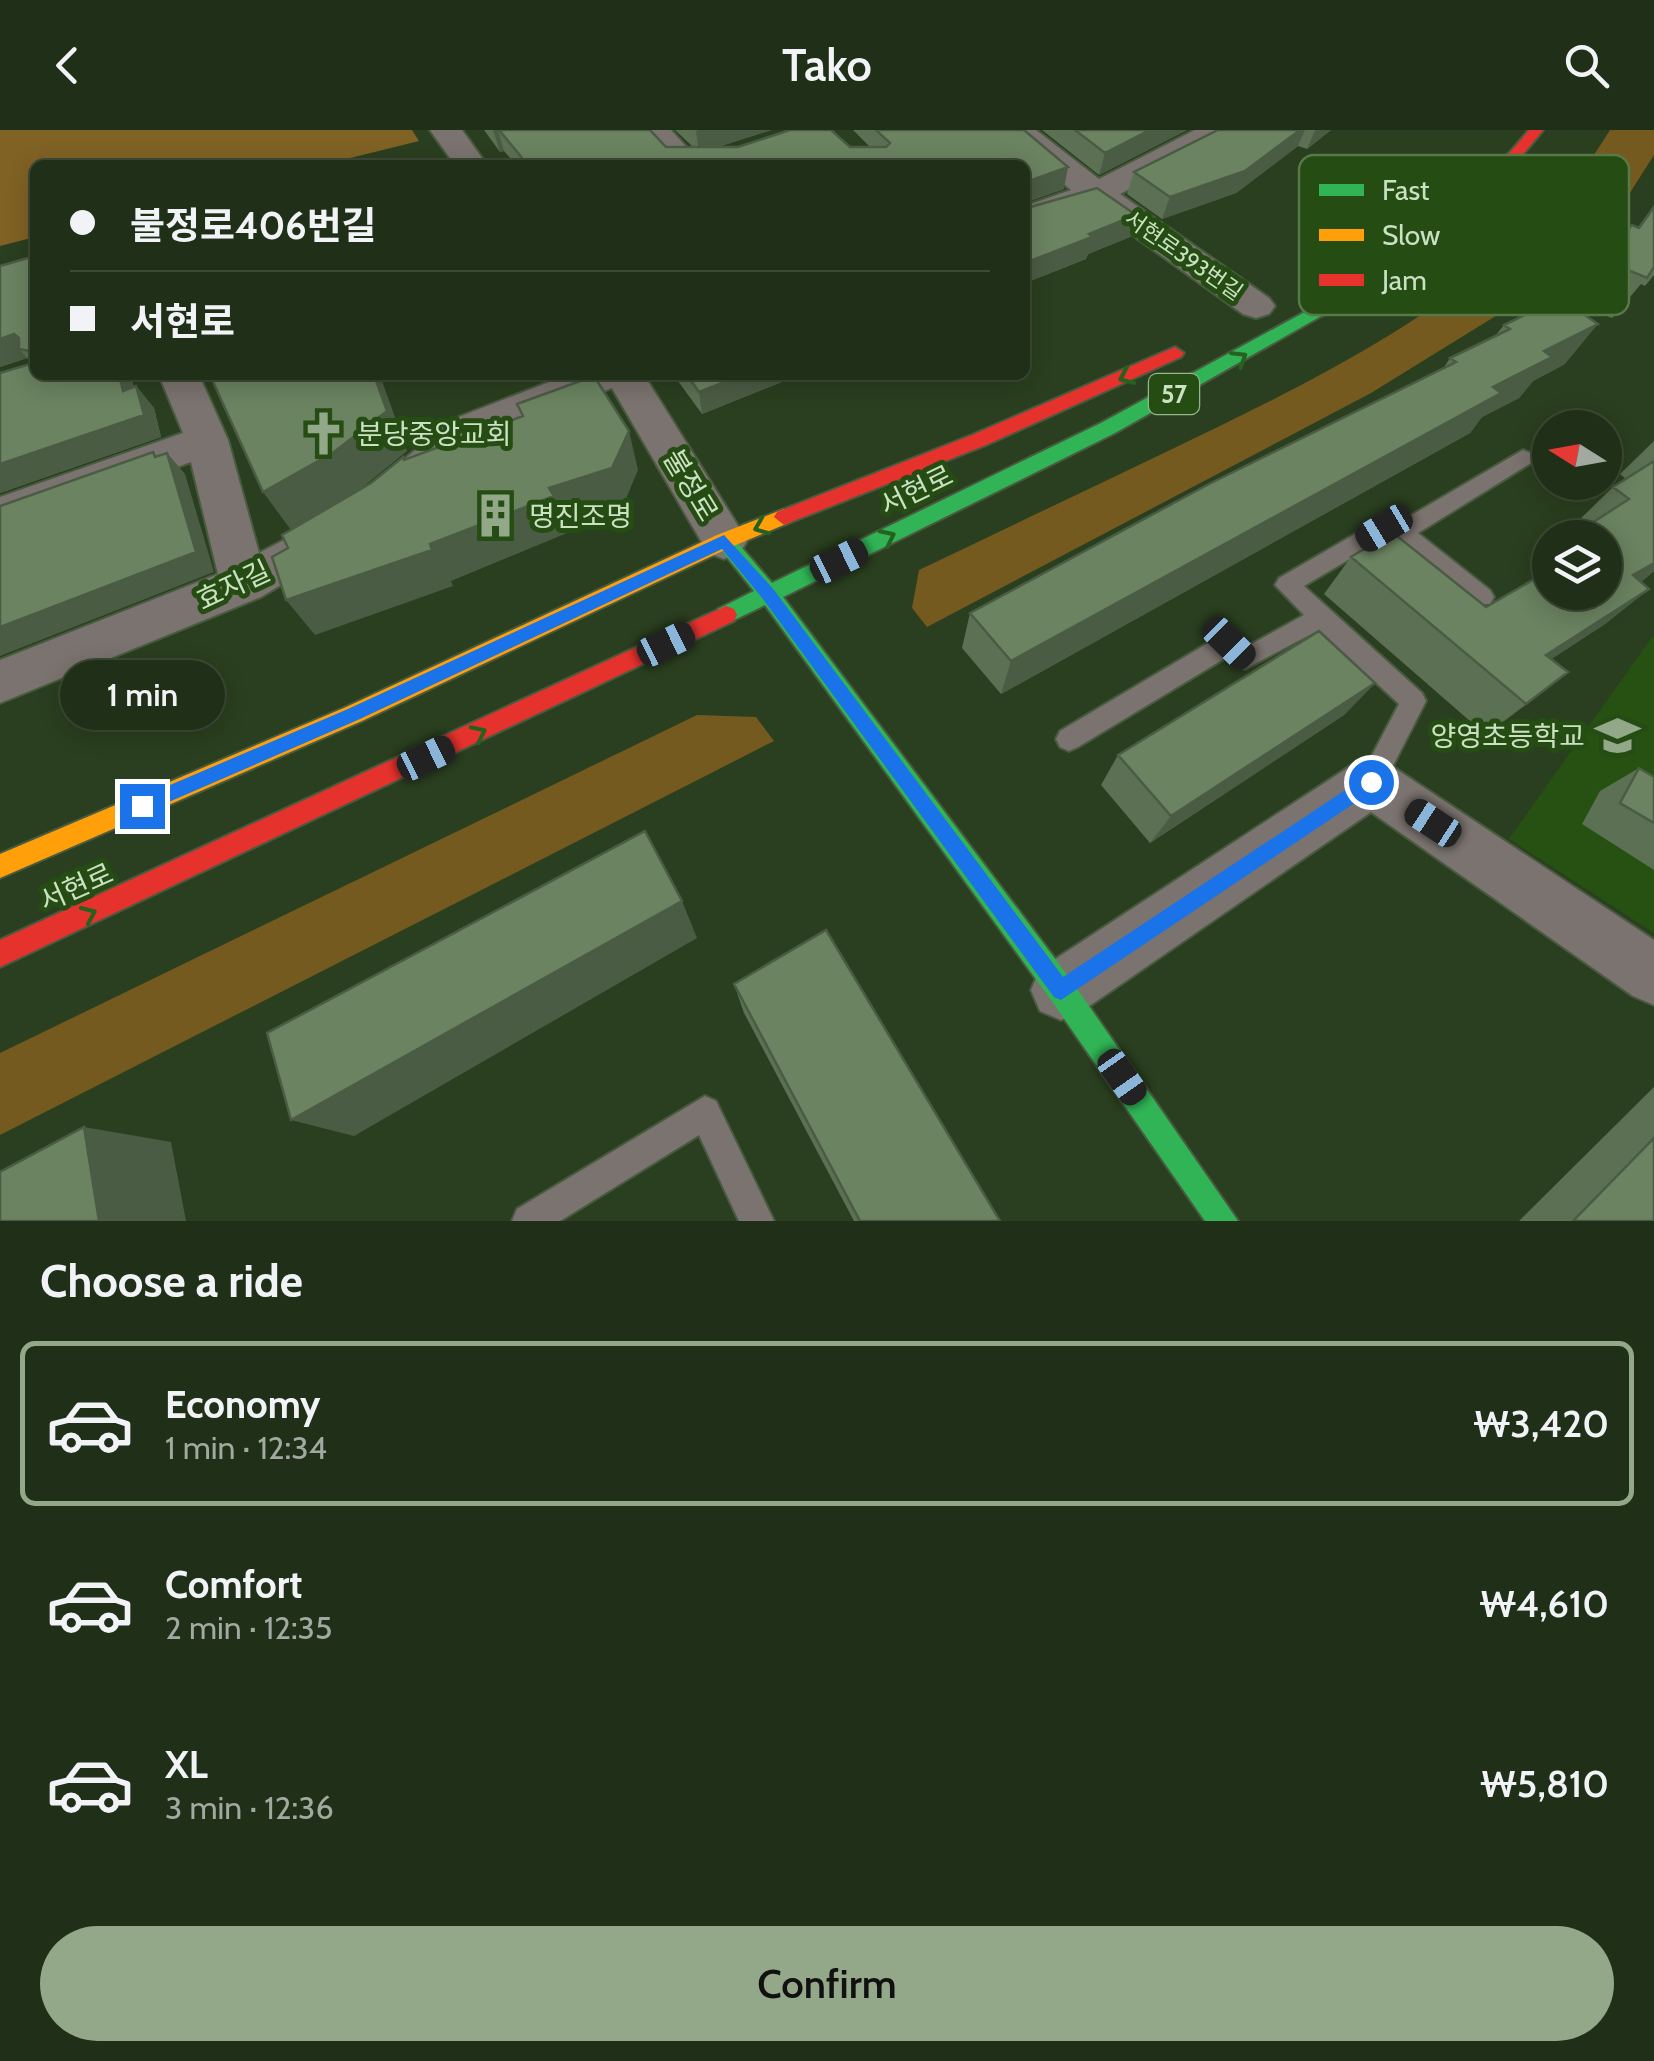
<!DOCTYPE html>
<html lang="en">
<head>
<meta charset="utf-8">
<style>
	body { margin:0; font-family:Cabin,"Noto Sans KR",sans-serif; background:#2d3b24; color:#f1f3f6; height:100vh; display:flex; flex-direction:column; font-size:38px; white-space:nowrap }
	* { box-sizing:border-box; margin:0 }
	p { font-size:32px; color:#a2a9a1 }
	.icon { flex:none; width:55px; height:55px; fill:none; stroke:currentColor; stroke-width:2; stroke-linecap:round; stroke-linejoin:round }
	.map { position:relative; height:1091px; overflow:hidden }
	.side { display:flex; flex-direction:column; background:#202f17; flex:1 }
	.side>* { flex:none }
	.banner { position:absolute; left:30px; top:30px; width:1000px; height:220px; border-radius:15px; box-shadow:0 5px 25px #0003,0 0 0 2px #3d4a36; display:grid; align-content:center; height:220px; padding:0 40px; background:#202f17 }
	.needle { width:65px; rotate:281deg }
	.buttons { position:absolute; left:1532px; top:280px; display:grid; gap:20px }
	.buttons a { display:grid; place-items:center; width:90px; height:90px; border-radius:50%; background:#202f17; box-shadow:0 5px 25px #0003,0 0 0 2px #3d4a36; font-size:50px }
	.end { position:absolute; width:45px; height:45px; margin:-22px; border:12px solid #1a73e8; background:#fff; box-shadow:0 0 0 5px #fff }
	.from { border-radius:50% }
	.bubble { position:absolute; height:70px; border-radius:35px; background:#202f17; box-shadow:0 5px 25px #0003,0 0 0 2px #3d4a36; font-size:32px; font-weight:600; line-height:70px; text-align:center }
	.car { position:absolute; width:30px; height:60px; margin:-30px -15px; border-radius:12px; box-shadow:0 0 8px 2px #0007; background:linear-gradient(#222 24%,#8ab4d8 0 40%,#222 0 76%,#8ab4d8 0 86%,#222 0) }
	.banner b { display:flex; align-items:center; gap:35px; height:95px; font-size:38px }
	.banner b+b { border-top:2px solid #3d4a36 }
	.banner i { width:25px; height:25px; background:#f1f3f6 }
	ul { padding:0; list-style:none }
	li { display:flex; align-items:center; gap:30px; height:165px; margin:0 20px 15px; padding:0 20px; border:5px solid transparent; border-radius:15px }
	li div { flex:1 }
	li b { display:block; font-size:38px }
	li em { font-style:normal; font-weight:600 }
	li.current { border-color:#92a889 }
	li>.icon { width:90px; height:90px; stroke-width:1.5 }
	h2 { padding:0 40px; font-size:45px; line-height:120px }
	.action { display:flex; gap:20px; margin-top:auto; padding:20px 40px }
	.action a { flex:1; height:115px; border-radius:60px; background:#92a889; color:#111; font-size:40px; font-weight:600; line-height:115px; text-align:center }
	header { display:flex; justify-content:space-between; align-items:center; height:130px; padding:0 40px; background:#202f17; font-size:45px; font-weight:600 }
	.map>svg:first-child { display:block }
	.built { fill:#275013 }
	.green { fill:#755a20 }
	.forest { fill:#806225 }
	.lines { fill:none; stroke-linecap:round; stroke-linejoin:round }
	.lane-casing { stroke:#485a3f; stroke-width:4 }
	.street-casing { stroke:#485a3f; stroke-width:4 }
	.fast-casing { stroke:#485a3f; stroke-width:4 }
	.slow-casing { stroke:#485a3f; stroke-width:4 }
	.jam-casing { stroke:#485a3f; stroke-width:4 }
	.lane { fill:#7b736f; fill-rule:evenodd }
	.street { fill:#7b736f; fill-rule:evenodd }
	.fast { fill:#30b455; fill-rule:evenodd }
	.slow { fill:#ff9f0a; fill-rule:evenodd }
	.jam { fill:#e5322d; fill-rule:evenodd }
	.wall { fill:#5c7153 }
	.shaded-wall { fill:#4b5c44 }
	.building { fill:#6b8361; stroke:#4b5c44; stroke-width:2.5 }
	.oneway { stroke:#27611f }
	.route { fill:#1a73e8 }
	.labels { text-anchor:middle; stroke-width:10; stroke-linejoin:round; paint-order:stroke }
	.far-street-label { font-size:22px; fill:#cae1c2; stroke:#254c12 }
	.shield { fill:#254c12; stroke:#98b48d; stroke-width:2.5 }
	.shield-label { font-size:25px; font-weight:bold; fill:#cae1c2 }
	.poi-label { font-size:28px; fill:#cae1c2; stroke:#254c12; text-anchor:start }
	.street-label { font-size:28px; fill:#cae1c2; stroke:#254c12 }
	.key { fill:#254c12; stroke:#577947; stroke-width:2.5 }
	.key-label { font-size:28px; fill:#cae1c2 }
</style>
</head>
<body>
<header><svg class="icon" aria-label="back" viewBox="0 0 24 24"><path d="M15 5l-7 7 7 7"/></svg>Tako<svg class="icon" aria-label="search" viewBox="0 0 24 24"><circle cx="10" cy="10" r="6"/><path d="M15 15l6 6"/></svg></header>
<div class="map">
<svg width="1654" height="1091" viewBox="0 0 1654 1091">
	<rect width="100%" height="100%" fill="#2a3f1f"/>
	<path class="built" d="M1654 504V803L1509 709Z"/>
	<path class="green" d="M1610 0H1654V25L1626 69 1583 122 1546 155 1371 263 927 497 912 478 919 440C1001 401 1084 361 1166 322 1324 246 1517 155 1610 0Z
		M697 585 756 587 774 611 0 1005V923Z"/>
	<path class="forest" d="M0 0H412L419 11 322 35H35V107L0 116Z"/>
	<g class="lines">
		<defs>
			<path id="lane" d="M1523 320 1531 323 1534 328 1531 333 1418 403 1490 460 1494 467 1490 474H1474L1394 409 1387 407 1304 456 1422 563 1426 571 1380 661 1371 664 1362 661 1358 652 1399 574 1319 500 1245 539 1227 527 1078 617 1069 621 1060 617 1056 609 1060 601 1220 506H1238L1248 516 1304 485 1275 455 1279 448 1376 392 1398 393Z
				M705 966 716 971 774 1091H739L699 1005 560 1091H512L517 1079Z"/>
			<path id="street" d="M430 0H462L487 35H455Z
				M637 0H671L703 35H669Z
				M1000 0H1036L1099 49 1195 0H1236L1231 7 1120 64 1269 168 1275 176 1269 184 1256 188 1243 184 1092 76 1025 97V76L1071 60Z
				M159 245H199L228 310 259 423 332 385 348 390 355 402 348 414 261 467 0 573V530L218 444 191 332 0 401V367L183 303Z
				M567 245H644L740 399 747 411 740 423 724 429 708 423 612 258C580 271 500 296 476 314 449 336 420 381 383 369L376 358 383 347 451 290Z
				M1371 628 1390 635 1654 810V875L1633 866 1371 682 1082 881 1061 890 1040 881 1031 860 1040 839 1352 635Z"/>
			<path id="fast" d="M1345 160 1351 161V169L1115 303 783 467 1071 850 1238 1091H1205L1051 870 765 475 726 494 718 491 715 485 718 479 754 461 714 411 717 405H731L772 453 1101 293Z"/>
			<path id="slow" d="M784 379 791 382 794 387 791 392 731 417 362 591 0 748V724L346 577 717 405Z"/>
			<path id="jam" d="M1529 0H1543C1516 36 1382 175 1339 169V161C1411 117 1475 66 1529 0Z
				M1175 217 1184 223 1181 227 986 315 791 392 784 395 774 387 777 382 972 305Z
				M726 476 734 479 737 485 734 491 0 837V810Z"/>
		</defs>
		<use href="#lane" class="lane-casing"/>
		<use href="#street" class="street-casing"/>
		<use href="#fast" class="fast-casing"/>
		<use href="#slow" class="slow-casing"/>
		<use href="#jam" class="jam-casing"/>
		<use href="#lane" class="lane"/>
		<use href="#street" class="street"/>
		<use href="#fast" class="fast"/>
		<use href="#slow" class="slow"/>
		<use href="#jam" class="jam"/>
	</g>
	<path class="wall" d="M484 0H650L666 17H693L675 0H771L718 17H870L853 0H1024L1064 59 1027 72V78L1136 85 1130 107 1088 124 1086 129 1025 153V35H516L504 21 500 22Z
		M1042 0H1187L1099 45Z
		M1218 0H1331L1307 19 1298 16 1236 63 1162 89 1127 64 1134 42Z
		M1654 76V145L1645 156 1641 154 1612 188 1572 171 1632 95 1638 97Z
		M35 126V245L136 256 154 278 161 307 0 363V243L31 233 27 228 0 237V136Z
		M1504 195 1565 234 1533 251 1519 268 1482 287 1470 303 1001 564 962 518 970 483 1443 239 1450 228 1495 206Z
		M678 245H799L702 284 678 251Z
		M1654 311V441L1641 452 1649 459 1605 494 1551 529 1568 542 1486 605 1324 464 1351 427 1486 477 1547 441 1542 437 1550 429V462L1605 408H1572L1580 400 1574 395 1613 357 1626 349 1620 344Z
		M1375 553 1344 585 1150 713 1101 655 1118 625Z
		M1639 638 1654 647V740L1582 694 1600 661Z
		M734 854 1000 1091H854L744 883Z
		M1654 957V1091H1519Z"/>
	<path class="shaded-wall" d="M493 0H498L504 21 500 22Z
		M699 0H771L699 23 696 1Z
		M1150 0H1187L1099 45 1105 23Z
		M1300 0H1305L1298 16 1236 63 1162 89 1170 67Z
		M1315 0H1331L1307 19Z
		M1068 37 1064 59 1025 73 1026 52Z
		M1136 85 1130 107 1088 124 1086 129 1025 153V133L1089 104Z
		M1598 194 1565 234 1533 251 1519 268 1482 287 1470 303 1001 564 1011 531 1493 257 1544 221Z
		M14 204 29 221 19 219 27 228 0 237V209Z
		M119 245H131L140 283 123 261Z
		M374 245H380L407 321 358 361 291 400 263 362Z
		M743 245H799L702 284 699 262Z
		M136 256 154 278 161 307 0 363V334Z
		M629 301 638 340 623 376 565 395 567 403 451 451 453 456 315 505 286 470 430 414 549 358Z
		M167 323 185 344 214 442 0 526V497Z
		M1654 433V441L1643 450 1591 481 1633 445Z
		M1649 459 1605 494 1506 559 1546 525Z
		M1568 542 1526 575 1486 605 1526 574Z
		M1375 553 1344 585 1150 713 1171 686Z
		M682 771 697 808 354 1006 291 990Z
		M84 997 171 1012 186 1091H99Z"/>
	<path class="building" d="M499 0H650L666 17H738L790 0H831L850 17H886L890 13 876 0H1024L1068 37 1026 52 1027 78 1097 58 1136 85 1089 104 1092 107 1025 133V35H528Z
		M1075 0H1150L1105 23Z
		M1218 0H1300L1245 41 1170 67 1134 42Z
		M1654 77V137L1647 148 1604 130 1632 95 1639 98Z
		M35 126V222L19 219V208L14 204 0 209V136Z
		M1560 168 1598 194 1544 221 1552 227 1493 257 1501 263 1011 531 970 483 1207 355 1456 232 1450 228 1510 199 1504 195Z
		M35 227V245H119L123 261 136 256 144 285 0 334V243L30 234Z
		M210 245H374L387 281 334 322 263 362Z
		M687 245H743L699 262Z
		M594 246 629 301 612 338 549 358 554 366 430 414 432 420 286 470 272 427 288 418 282 405 371 353 403 327 404 330 523 286 517 274Z
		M153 322 155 327 167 323 196 422 0 497V376Z
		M1654 331V433L1633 445 1649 459 1546 525 1568 542 1526 574 1351 427 1392 402 1486 477 1550 440V462H1605V408H1591L1581 400 1629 369 1613 357Z
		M1319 501 1375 553 1171 686 1118 625Z
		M1639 638 1654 647V693L1620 673Z
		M645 701 682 771 291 990 267 903Z
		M826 800 1000 1091H860L734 854Z
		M84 997 99 1091H0V1042Z
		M1654 1008V1091H1573Z"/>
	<defs><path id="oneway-chevron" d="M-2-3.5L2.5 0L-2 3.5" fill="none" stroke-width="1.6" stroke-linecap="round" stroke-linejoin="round" transform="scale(2.5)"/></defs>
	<g class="oneway">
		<use href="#oneway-chevron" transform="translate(1240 228) rotate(-32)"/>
		<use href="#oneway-chevron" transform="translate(1126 247) rotate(156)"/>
		<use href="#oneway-chevron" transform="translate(761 397) rotate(158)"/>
		<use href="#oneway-chevron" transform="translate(888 407) rotate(-26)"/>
		<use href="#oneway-chevron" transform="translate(479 603) rotate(-26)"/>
		<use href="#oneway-chevron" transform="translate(89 784) rotate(-24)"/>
	</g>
	<path class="route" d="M724 405 774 460 1063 847 1365 647 1371 644 1380 652 1377 658 1061 870 1054 867 763 469 722 419 360 589 148 681H135V670L348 579Z"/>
	<defs>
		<symbol id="church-bare" viewBox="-9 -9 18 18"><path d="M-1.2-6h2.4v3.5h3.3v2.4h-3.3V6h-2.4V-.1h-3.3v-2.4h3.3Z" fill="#92a889" stroke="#254c12" stroke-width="2.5" paint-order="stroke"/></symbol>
		<symbol id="building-bare" viewBox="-9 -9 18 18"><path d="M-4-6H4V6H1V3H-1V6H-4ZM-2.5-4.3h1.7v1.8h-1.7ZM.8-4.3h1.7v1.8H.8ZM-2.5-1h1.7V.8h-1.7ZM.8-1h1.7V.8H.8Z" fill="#92a889" stroke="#254c12" stroke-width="2.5" paint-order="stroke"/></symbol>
		<symbol id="school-bare" viewBox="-9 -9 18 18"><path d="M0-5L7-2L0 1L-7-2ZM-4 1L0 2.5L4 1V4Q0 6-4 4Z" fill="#92a889" stroke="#254c12" stroke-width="2.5" paint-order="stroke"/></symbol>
	</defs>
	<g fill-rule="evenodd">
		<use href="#church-bare" x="292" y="272" width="63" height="63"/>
		<use href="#building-bare" x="464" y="354" width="63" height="63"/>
		<use href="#school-bare" x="1586" y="574" width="63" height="63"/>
	</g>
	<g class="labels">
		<g class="far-street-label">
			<text transform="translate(1184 125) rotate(35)" y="8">서현로393번길</text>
		</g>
		<rect class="shield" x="1149" y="244" width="50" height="40" rx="8"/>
		<g class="shield-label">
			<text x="1174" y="273">57</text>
		</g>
		<g class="poi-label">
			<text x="357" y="314">분당중앙교회</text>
			<text x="529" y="396">명진조명</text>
			<text x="1585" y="616" text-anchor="end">양영초등학교</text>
		</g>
		<g class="street-label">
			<text transform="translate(691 355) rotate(59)" y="10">불정로</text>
			<text transform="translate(916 360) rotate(-26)" y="10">서현로</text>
			<text transform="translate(233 455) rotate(-25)" y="10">효자길</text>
			<text transform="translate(76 757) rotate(-24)" y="10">서현로</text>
		</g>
	</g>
	<rect x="1299" y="25" width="330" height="160" rx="15" class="key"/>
	<rect x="1319" y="54" width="45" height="12" fill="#30b455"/>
	<rect x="1319" y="99" width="45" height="12" fill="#ff9f0a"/>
	<rect x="1319" y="144" width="45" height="12" fill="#e5322d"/>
	<g class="key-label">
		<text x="1382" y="70">Fast</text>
		<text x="1382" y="115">Slow</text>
		<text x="1382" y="160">Jam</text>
	</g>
</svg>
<div class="buttons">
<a><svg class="needle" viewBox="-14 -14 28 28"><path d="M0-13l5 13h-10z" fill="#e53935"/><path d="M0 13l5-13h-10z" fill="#a2a9a1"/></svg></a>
<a><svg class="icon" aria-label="layers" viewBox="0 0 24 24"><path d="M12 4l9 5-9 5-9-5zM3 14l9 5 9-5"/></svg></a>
</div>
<i class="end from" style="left:1371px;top:652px"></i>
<i class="end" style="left:142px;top:676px"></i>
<div class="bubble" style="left:60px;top:530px;width:165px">1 min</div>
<i class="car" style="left:1384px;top:398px;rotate:239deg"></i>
<i class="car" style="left:839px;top:431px;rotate:64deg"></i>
<i class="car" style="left:1229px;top:513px;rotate:135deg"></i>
<i class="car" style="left:666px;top:514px;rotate:64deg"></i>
<i class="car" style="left:426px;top:628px;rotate:64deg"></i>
<i class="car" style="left:1433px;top:693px;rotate:303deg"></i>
<i class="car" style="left:1122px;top:947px;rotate:145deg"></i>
<div class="banner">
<b><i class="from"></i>불정로406번길</b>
<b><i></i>서현로</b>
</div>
</div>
<section class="side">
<h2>Choose a ride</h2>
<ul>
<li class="current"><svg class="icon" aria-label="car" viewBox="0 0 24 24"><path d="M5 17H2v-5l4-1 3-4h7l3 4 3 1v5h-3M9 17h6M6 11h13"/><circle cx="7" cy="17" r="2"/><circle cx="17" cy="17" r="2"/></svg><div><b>Economy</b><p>1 min · 12:34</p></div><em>₩3,420</em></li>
<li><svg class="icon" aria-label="car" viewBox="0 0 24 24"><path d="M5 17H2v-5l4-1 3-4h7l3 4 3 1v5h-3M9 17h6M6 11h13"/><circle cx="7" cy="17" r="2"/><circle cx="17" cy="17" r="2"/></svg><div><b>Comfort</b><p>2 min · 12:35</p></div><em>₩4,610</em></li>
<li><svg class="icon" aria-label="car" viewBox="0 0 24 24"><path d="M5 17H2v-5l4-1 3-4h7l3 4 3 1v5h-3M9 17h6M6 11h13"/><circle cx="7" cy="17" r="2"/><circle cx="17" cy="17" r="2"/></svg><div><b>XL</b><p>3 min · 12:36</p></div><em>₩5,810</em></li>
</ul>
<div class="action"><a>Confirm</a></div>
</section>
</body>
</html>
